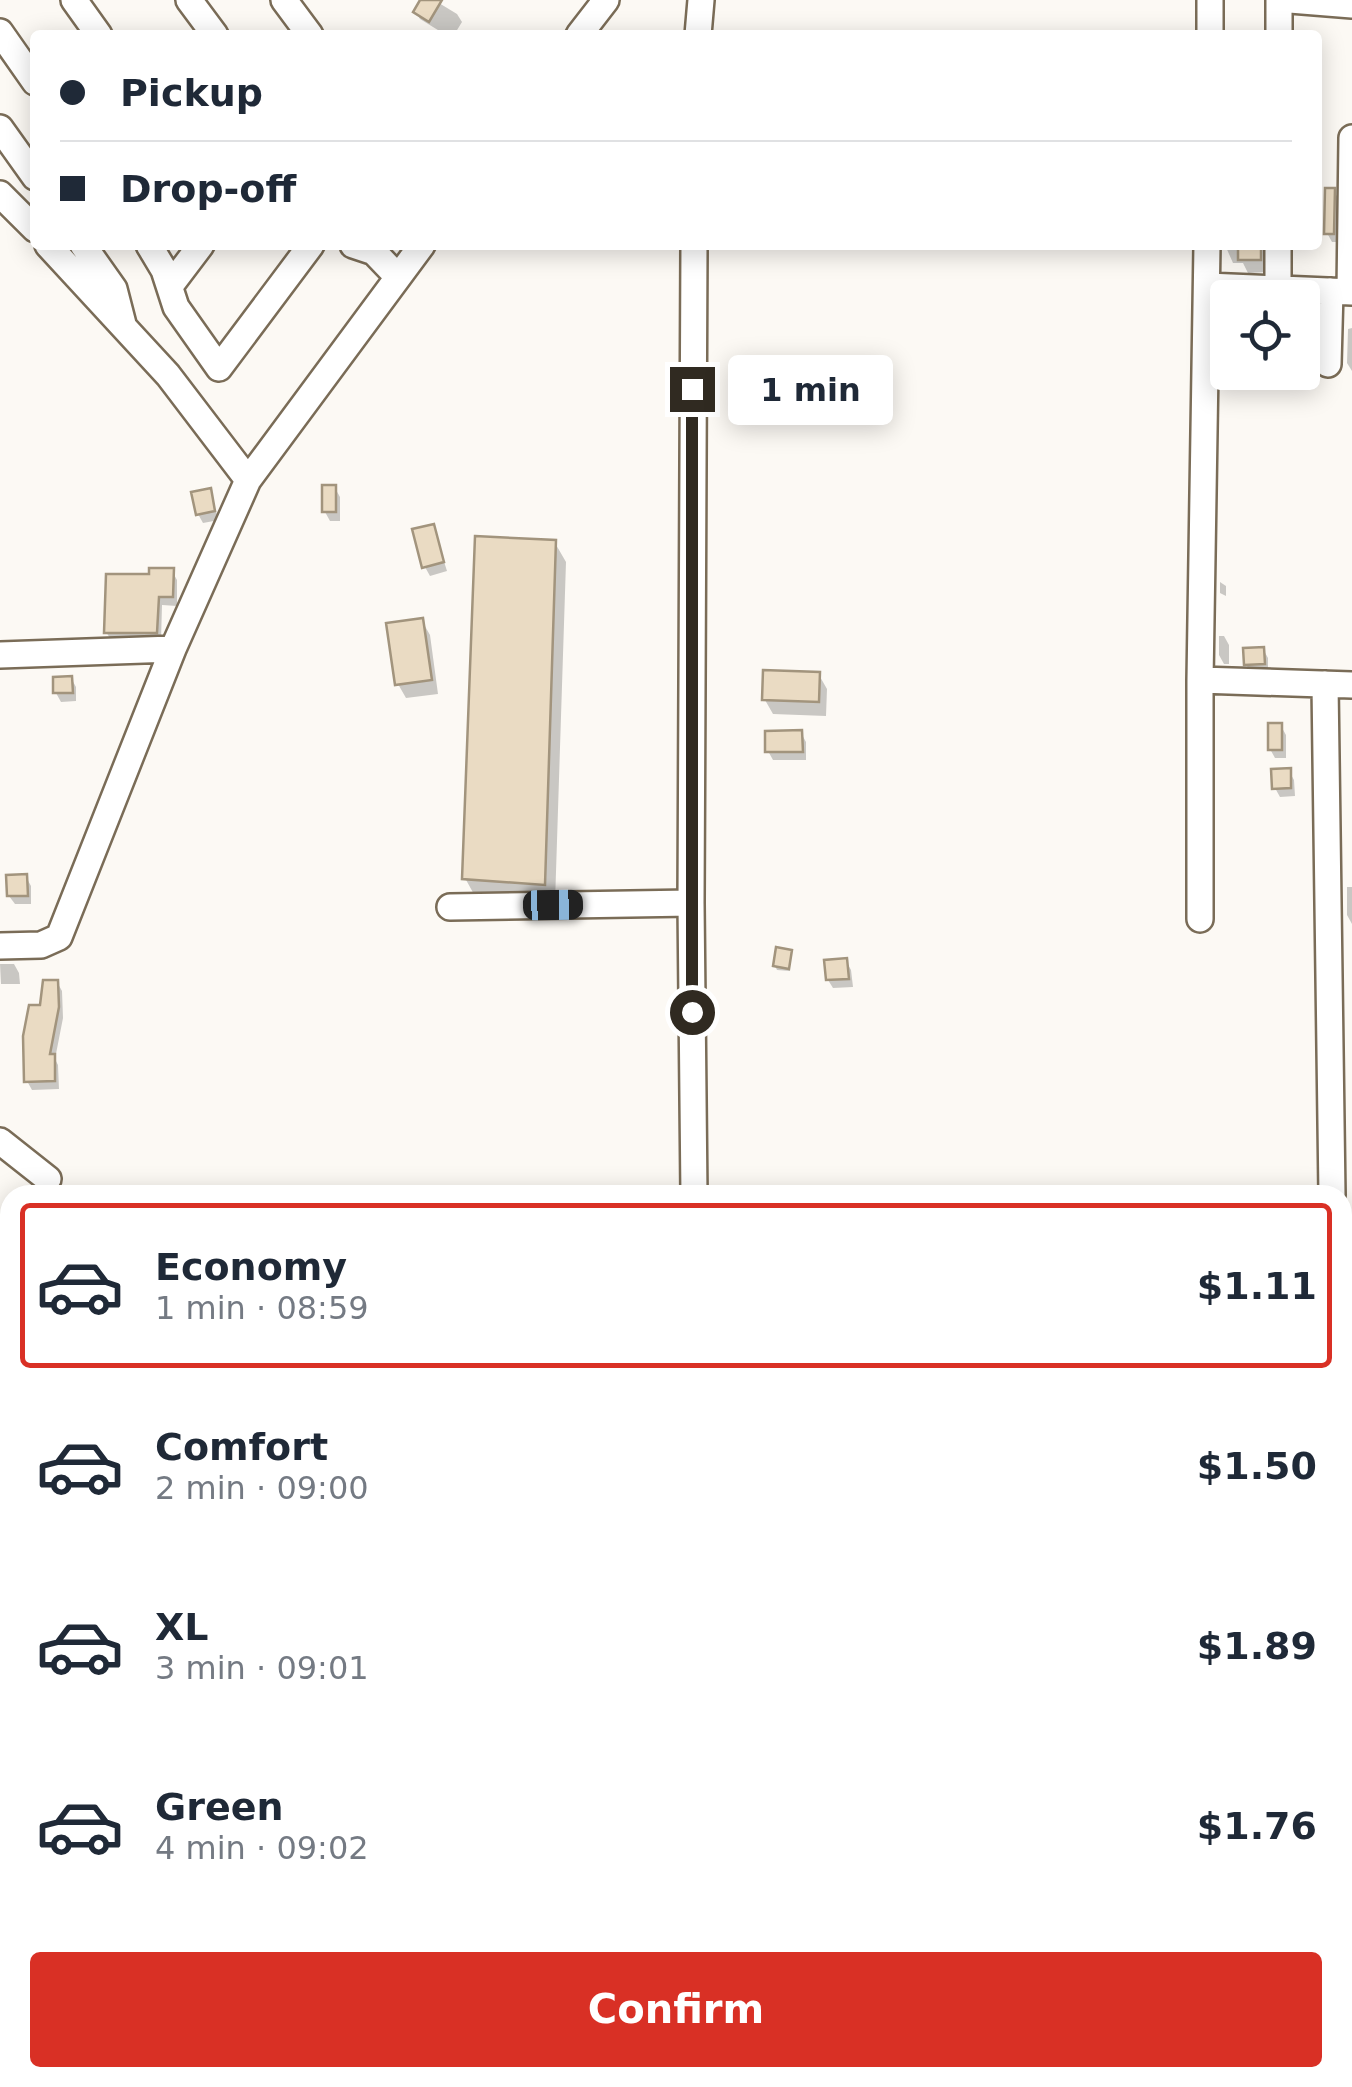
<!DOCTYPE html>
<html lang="en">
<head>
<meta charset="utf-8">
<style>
	body { margin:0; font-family:"DejaVu Sans",sans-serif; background:#f6f6f7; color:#1f2937; height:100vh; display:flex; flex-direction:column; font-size:38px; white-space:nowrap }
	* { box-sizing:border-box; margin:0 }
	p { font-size:32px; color:#747a83 }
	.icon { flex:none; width:55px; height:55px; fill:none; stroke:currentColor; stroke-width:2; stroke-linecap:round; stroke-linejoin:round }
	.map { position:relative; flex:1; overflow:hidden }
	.sheet { position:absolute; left:0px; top:1185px; width:1352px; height:902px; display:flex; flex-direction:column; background:#fff; border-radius:30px 30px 0 0; box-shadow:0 5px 25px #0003 }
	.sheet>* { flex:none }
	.hud { position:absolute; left:30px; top:30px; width:1292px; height:220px; border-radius:10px; box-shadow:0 5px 25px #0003; display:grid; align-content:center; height:220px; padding:0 30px; background:#fff }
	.buttons { position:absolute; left:1210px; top:280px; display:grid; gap:20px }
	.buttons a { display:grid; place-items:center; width:110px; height:110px; border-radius:10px; background:#fff; box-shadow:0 5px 25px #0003; font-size:50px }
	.end { position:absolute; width:45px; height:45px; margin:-22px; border:12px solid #302a21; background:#fff; box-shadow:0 0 0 5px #fff }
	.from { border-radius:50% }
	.bubble { position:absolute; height:70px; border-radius:10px; background:#fff; box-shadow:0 5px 25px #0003; font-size:32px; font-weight:800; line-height:70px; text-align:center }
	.car { position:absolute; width:30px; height:60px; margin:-30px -15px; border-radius:12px; box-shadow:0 0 8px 2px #0007; background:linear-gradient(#222 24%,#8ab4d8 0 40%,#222 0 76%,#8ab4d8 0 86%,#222 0) }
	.hud b { display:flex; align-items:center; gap:35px; height:95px; font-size:38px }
	.hud b+b { border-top:2px solid #e0e1e3 }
	.hud i { width:25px; height:25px; background:#1f2937 }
	ul { padding:18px 0 0; list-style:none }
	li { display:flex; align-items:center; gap:30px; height:165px; margin:0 20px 15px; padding:0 10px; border:5px solid transparent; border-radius:10px }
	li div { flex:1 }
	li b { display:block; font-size:38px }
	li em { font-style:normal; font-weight:800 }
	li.current { border-color:#d93025 }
	li>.icon { width:90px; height:90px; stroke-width:1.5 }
	.primary-button { display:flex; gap:20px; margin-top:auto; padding:20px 30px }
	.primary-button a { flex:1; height:115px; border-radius:10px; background:#d93025; color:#fff; font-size:40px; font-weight:800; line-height:115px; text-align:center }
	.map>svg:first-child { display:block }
	.shadow { fill:#0003 }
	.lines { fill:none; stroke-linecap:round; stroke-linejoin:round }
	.stream { stroke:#cca25e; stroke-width:5 }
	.building { fill:#eadbc3; stroke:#a2947d; stroke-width:2.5 }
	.minor-casing { stroke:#7a6c57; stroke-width:30 }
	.minor { stroke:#fff; stroke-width:25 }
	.route { stroke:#302a21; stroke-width:12 }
</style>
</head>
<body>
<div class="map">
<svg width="1352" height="2087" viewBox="0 0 1352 2087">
	<rect width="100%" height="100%" fill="#fcf9f4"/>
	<path class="shadow" d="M423 0H434L457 14 462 22 454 35H446L420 19 416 12Z
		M1334 191 1339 200 1338 242H1332L1327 233Z
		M1225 245H1269L1267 272 1248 273 1243 263H1233Z
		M1352 328V371L1347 363 1348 329Z
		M1312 354 1317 380 1319 384 1312 375Z
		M335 488 340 497V521H330L325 512Z
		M209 491 219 520 203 523 198 514Z
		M433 527 447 571 430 576 425 567Z
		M555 543 566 562 555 903 476 898 465 878Z
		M172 571 177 580V606L162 605 161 641H112L106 632 151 577Z
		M1220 582 1226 586V596L1220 593Z
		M422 621 430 635 438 694 406 698 398 684Z
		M1219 636H1224L1229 645V664H1224L1219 655Z
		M1263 649 1268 658V672L1251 673 1246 664Z
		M819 675 827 689 826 716 773 714 765 700Z
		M71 678 76 687V701L61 702 56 693Z
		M1281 726 1286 735V758H1275L1270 749Z
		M801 733 806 742V760H773L768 751Z
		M1289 771 1294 780 1295 796 1280 797 1275 788Z
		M26 877 31 886V904H15L9 896Z
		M1347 887H1352V924L1347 915Z
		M790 952V971L777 970 775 966Z
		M846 961 851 970 853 987 833 988 828 980Z
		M0 964H14L19 973 20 984H1Z
		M57 982 62 991 63 1018 55 1059 58 1065 59 1089 32 1090 27 1081 43 1008Z
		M10 1998V2025L0 2027V1999Z
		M30 2078H63L65 2087H31Z"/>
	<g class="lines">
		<path class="stream" d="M0 1367 10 1366"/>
	</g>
	<path class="building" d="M420 0H442L429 22 413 12Z
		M1325 188H1335L1334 234H1324Z
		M1238 245H1261V260H1238Z
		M322 485H336V512H322Z
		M211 488 215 511 196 515 191 492Z
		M434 524 444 562 422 568 412 529Z
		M475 536 556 540 545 885 462 879Z
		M149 568H174L173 597H159L157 633H104L106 574H149Z
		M423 618 432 680 395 685 386 623Z
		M1264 647 1265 664 1244 665 1243 648Z
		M763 670 820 672 819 702 762 700Z
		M72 676 73 693H53V677Z
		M1268 723H1282V750H1268Z
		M802 730 803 752H765V731Z
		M1291 768V788L1272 789 1271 769Z
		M27 874 28 896H7L6 875Z
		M776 947 792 950 789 969 773 966Z
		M847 958 849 979 826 980 824 960Z
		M43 980H58L59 1007 50 1054H55V1081L24 1082 23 1036 29 1005H40Z"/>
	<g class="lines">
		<defs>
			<path id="minor" d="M74 0 99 35
				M189 0 215 35
				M284 0 310 35
				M1290 0 1352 5
				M0 32 35 82
				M579 35 606 0
				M698 35 701 0
				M1210 35V0
				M1279 35V0
				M0 128 35 177
				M0 194 35 229
				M48 245 168 375 248 480
				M83 245 114 289 123 324
				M149 245 164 270 176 307 219 368 311 245
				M353 245 374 252 398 277
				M694 245 691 903 694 1195
				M170 286 201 245
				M1207 286 1352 292
				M1278 288V245
				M1350 292 1352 138
				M1328 364 1330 291
				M0 655 173 649
				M1200 680 1352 685
				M1325 684 1332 1195
				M450 907 691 903
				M1200 919V680L1207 245
				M0 946 41 945 59 937 173 649 248 480 422 245
				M0 1141 48 1179
				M1342 1678V1914
				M1342 1934 1344 2087
				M0 2033H10
				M79 2078 80 2087
				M706 2078V2087
				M1282 2078V2087"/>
		</defs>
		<use href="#minor" class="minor-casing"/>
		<use href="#minor" class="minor"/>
	</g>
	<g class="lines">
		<path class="route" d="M692 389V1012"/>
	</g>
</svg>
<div class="buttons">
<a><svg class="icon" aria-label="locate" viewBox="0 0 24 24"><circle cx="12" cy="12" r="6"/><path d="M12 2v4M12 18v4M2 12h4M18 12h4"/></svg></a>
</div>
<i class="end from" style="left:692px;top:1012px"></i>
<i class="end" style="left:692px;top:389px"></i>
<div class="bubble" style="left:728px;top:355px;width:165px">1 min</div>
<i class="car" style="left:553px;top:905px;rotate:89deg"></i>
<div class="hud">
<b><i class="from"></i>Pickup</b>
<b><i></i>Drop-off</b>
</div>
<section class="sheet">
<ul>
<li class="current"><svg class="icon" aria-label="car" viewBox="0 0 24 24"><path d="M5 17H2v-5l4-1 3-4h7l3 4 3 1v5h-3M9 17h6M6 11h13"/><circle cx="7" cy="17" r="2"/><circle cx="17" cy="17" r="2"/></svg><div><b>Economy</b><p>1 min · 08:59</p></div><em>$1.11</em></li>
<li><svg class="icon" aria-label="car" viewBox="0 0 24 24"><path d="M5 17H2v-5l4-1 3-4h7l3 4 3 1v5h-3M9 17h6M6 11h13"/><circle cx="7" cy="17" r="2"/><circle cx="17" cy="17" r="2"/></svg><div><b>Comfort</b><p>2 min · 09:00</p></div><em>$1.50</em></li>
<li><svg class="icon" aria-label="car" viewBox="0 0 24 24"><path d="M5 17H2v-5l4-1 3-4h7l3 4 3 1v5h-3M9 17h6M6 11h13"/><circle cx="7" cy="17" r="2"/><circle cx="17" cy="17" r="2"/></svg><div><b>XL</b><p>3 min · 09:01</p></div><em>$1.89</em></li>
<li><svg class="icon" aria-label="car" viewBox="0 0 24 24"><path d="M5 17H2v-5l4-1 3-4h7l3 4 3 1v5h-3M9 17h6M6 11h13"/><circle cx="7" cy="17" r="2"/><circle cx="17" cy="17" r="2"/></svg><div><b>Green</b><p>4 min · 09:02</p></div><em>$1.76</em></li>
</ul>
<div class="primary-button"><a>Confirm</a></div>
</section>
</div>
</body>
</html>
